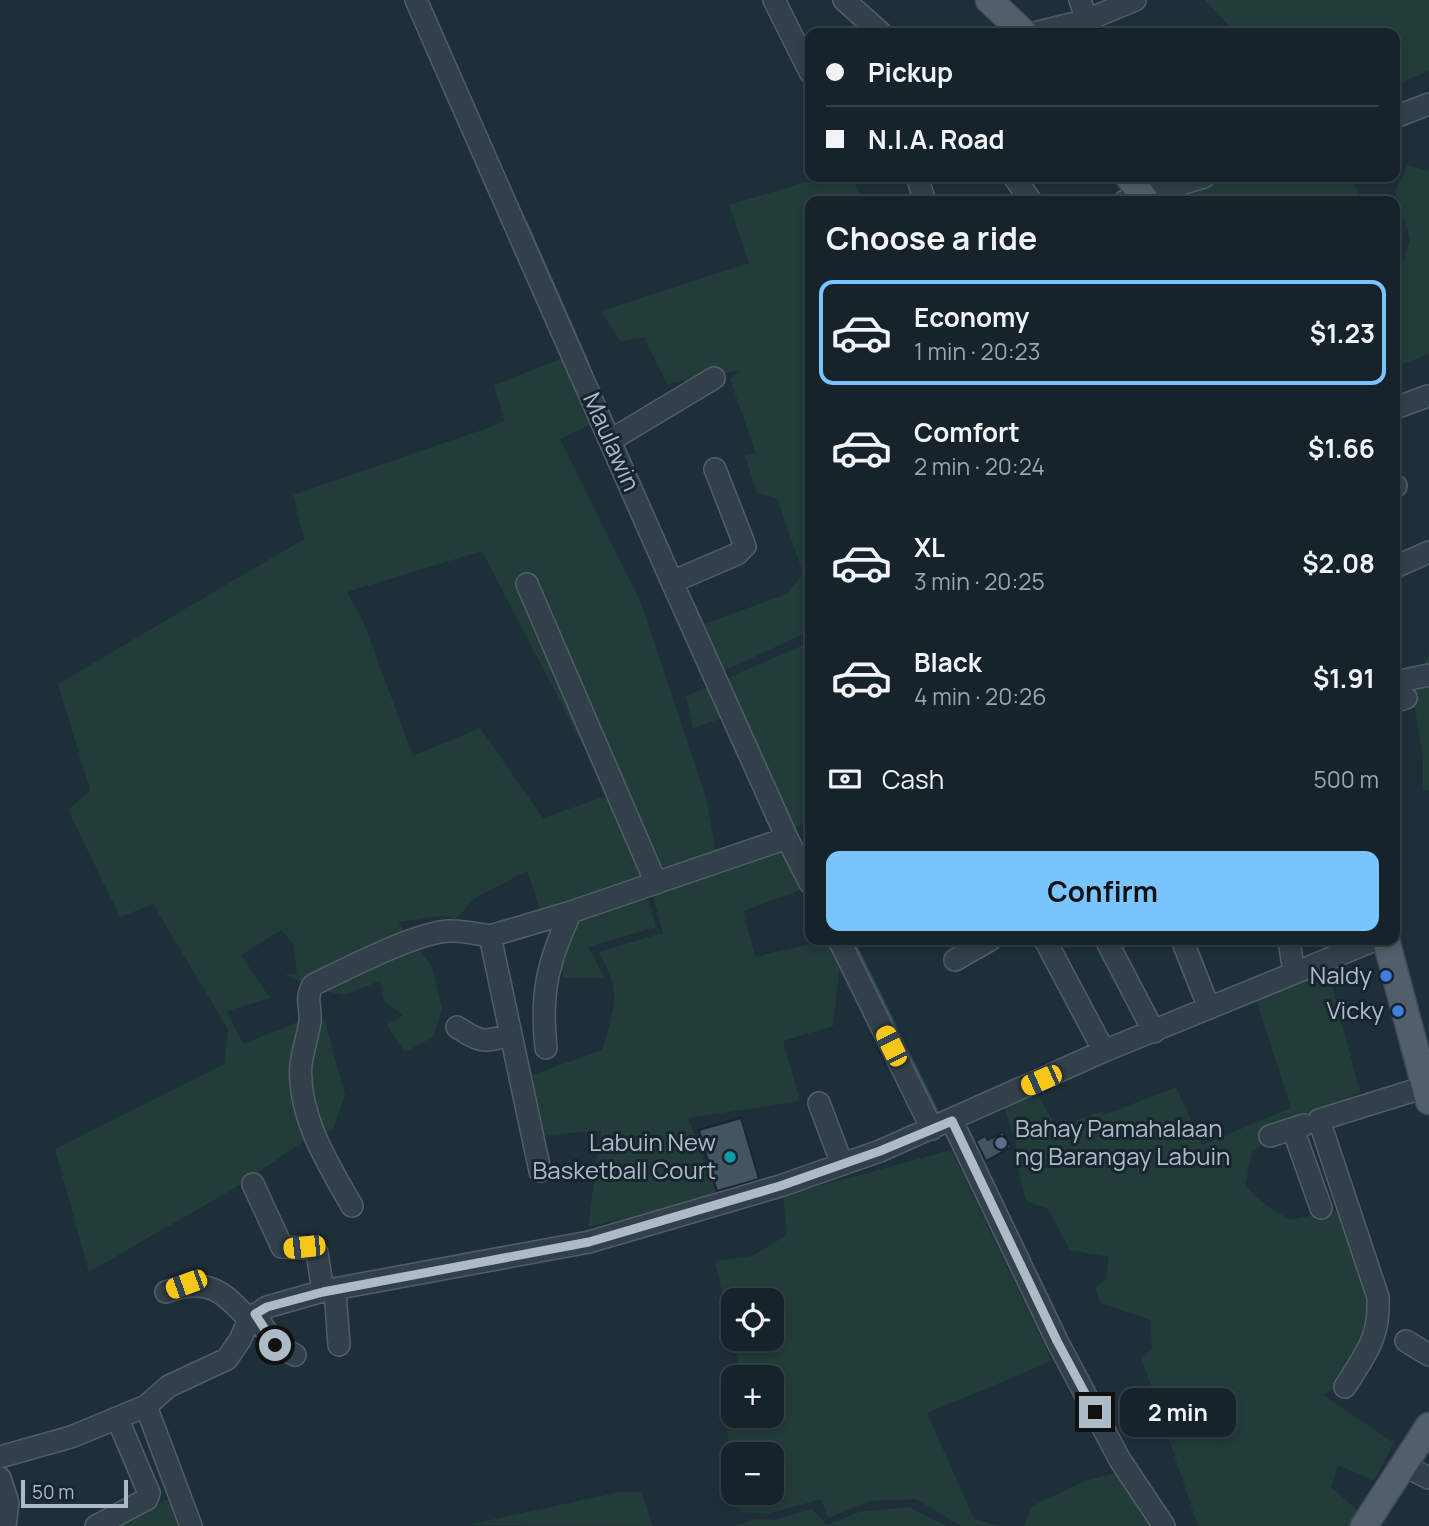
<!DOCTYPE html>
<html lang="en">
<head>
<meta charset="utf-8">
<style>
	body { margin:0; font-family:Manrope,sans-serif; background:#242f37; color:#f1f3f6; height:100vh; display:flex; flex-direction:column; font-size:26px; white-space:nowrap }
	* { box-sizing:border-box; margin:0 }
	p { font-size:23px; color:#9ea4a9 }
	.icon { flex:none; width:38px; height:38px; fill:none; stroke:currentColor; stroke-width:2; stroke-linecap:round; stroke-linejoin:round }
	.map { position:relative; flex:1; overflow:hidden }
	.sheet { position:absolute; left:805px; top:196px; width:595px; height:749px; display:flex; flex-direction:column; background:#17232b; border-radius:14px; box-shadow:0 4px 10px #0003,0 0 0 2px #364047 }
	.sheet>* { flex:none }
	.guide { position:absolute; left:805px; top:28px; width:595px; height:154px; border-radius:14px; box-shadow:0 4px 10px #0003,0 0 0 2px #364047; display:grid; align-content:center; height:154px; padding:0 21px; background:#17232b }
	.buttons { position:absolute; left:721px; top:1288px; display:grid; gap:14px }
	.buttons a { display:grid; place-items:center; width:63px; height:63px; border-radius:14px; background:#17232b; box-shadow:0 4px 10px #0003,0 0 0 2px #364047; font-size:35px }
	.scale { position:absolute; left:21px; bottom:18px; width:107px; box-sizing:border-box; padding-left:7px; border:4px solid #adbbc6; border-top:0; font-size:19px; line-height:24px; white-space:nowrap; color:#adbbc6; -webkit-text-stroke:5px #18252e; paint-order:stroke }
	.end { position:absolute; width:32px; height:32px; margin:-16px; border:9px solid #adbbc6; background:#111; box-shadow:0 0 0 4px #111 }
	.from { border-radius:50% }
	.bubble { position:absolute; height:49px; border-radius:14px; background:#17232b; box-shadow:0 4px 10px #0003,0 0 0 2px #364047; font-size:23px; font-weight:700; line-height:49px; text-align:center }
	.car { position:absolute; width:21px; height:42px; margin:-21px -10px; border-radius:9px; box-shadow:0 0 5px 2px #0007; background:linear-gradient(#f5c518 24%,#345 0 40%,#f5c518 0 76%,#345 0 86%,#f5c518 0) }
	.guide b { display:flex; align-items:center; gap:24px; height:66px; font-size:26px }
	.guide b+b { border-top:2px solid #364047 }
	.guide i { width:18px; height:18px; background:#f1f3f6 }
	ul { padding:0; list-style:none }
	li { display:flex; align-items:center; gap:21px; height:105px; margin:0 14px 10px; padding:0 7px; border:4px solid transparent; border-radius:14px }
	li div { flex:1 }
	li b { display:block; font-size:26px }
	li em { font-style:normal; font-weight:700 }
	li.on { border-color:#7ac4fe }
	li>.icon { width:63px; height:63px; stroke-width:1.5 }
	h2 { padding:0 21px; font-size:32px; line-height:84px }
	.pay { display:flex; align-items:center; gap:18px; height:77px; padding:0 21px; font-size:26px }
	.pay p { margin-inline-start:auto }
	.primary-button { display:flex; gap:14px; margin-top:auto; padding:14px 21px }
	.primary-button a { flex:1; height:80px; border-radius:14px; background:#7ac4fe; color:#111; font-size:28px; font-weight:700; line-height:80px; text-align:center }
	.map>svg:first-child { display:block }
	.green { fill:#223c3a; fill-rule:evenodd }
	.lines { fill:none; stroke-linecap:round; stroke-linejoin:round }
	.stream { stroke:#304b60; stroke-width:4.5 }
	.building { fill:#425561; stroke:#1a2730; stroke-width:2 }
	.minor-casing { stroke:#505e67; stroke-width:24 }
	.major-casing { stroke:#3f4c56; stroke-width:29 }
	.minor { stroke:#334049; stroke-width:21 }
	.major { stroke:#505f6a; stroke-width:26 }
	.route { stroke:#adbbc6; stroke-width:9 }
	.shop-dot { fill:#3f7fe0; stroke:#18252e; stroke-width:2.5 }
	.service-dot { fill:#5c6f8a; stroke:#18252e; stroke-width:2.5 }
	.culture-dot { fill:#0f9aa8; stroke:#18252e; stroke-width:2.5 }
	.labels { text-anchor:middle; stroke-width:6; stroke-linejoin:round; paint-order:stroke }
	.street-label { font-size:24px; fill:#adbbc6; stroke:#18252e }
	.poi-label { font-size:24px; fill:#adbbc6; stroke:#18252e; text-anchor:end }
</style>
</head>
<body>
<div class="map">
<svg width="1429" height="1526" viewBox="0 0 1429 1526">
	<rect width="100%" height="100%" fill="#1f2f39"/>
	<path class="green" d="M1205 0H1429V71L1395 85V33H1236Z
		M1407 165 1429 171V354L1395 367V270L1400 273 1410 238 1395 191Z
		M823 177H852L863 201H810V631L721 672 701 625 787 594 803 573 777 498 757 493 745 456 756 454 730 379 741 370 667 384 644 337 620 341 601 311 749 263 729 205Z
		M1156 177H1350L1363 201H1172Z
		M565 357 596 422 560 439 641 603 706 798 716 852 631 879 649 902 656 927 588 947 605 978H564L527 871 475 898 456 919 441 916 398 922 432 967 442 1009 433 1037 405 1052 387 1025 403 1015 384 1001 380 981 344 995 325 991 285 975 297 973 293 943 281 930 241 955 270 998 227 1011 243 1044 295 1023 324 1018 345 1095 333 1130 301 1143 238 1186 89 1272 55 1149 224 1064 228 1029 153 904 120 917 68 810 90 790 58 684 304 539 293 495 505 422 494 385ZM482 551 609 795 543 818 480 728 413 756 363 621 347 592Z
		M810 642V818L795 828 740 712 693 728 686 696Z
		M1429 653V791L1423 789V757L1412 691Z
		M782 849 801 890 743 911 755 957 827 940 840 960 833 1026 783 1041 800 1101 688 1118 718 1197 588 1227 601 1130 532 1137V1075L602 1050C614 1009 623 991 598 952L663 933 652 892Z
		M1327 967 1360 1092 1265 1130 1264 1144 1252 1151 1245 1186 1263 1203 1290 1220 1340 1210 1370 1290 1371 1328 1336 1388 1323 1395 1394 1443 1374 1481 1338 1465 1331 1487 1357 1510 1349 1526H1198L1142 1359 1152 1348 1150 1320 1100 1303 1095 1287 1106 1279 1109 1257 1070 1250 1048 1209 1026 1201 1016 1160V1144L1004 1106 1036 1091 1056 1127 1100 1112 1104 1115 1176 1087 1202 1145 1291 1108 1255 996Z
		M951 1150 1052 1361 927 1413 974 1519 1000 1526H961L916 1499 871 1501 828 1518 821 1499 768 1514 740 1512 737 1493H772V1454H733V1467L725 1416 733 1407V1416H772V1377H741L715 1261 752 1256 787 1235 783 1196ZM733 1300H772V1339H733Z
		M1123 1471 1169 1526H1024L1032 1506 1085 1481Z
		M620 1492H641L653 1526 467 1525Z
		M166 1500 176 1510 182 1526H118Z
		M909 1507 946 1526H735L755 1519 774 1520 812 1509 827 1525 859 1512Z"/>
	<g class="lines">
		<path class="stream" d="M526 224 587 363
			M852 940 940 1119"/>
	</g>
	<path class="building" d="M741 1118 759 1179 717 1191 699 1130Z
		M1003 1132 1011 1147 986 1161 976 1141 985 1136 988 1140Z"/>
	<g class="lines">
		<defs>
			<path id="minor" d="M416 0 672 582 787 838 810 883
				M774 0 810 72
				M844 0 881 33
				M1080 0 1087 20
				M1035 33 1087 20 1135 0
				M1395 117 1429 104
				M917 177 925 201
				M1014 177 1031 201
				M1125 201 1204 177
				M1395 408 1428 396
				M611 440 714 378
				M1395 486H1396
				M1395 567 1429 552
				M672 582 737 554 745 546 715 469
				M527 584 656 883
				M1395 682 1429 675
				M1395 701 1406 698
				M839 940 932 1129
				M1045 940 1104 1051
				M1106 940 1154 1032
				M1182 940 1209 1008
				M1289 940 1294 973
				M955 960 990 940
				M457 1027C480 1042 483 1043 509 1035
				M546 1048C540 993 548 961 571 912
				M819 1103 842 1164
				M952 1121 1057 1341 1120 1460 1164 1526
				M1293 1129 1321 1208
				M1270 1136 1304 1125
				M540 1171 490 936 571 912 787 838
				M253 1184 282 1247 312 1248 317 1253 323 1291
				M352 1206C328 1164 297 1115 301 1064 303 1050 308 1036 310 1021 311 1007 305 998 313 985 344 970 420 930 452 931 465 931 478 934 490 936
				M335 1290 339 1345
				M166 1292C206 1277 223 1290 249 1320
				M255 1314 275 1345 295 1355
				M1406 1341 1429 1355
				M1345 1387C1366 1353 1380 1338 1378 1297L1319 1120 1425 1087
				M146 1406 191 1526
				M0 1457 71 1437 146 1406 169 1386 227 1359 240 1340 249 1320 267 1307 323 1291 589 1242 780 1186 880 1151 1104 1051 1375 940
				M1402 1465 1429 1478
				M0 1478 8 1503 5 1526
				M96 1526 147 1499 149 1493 118 1420"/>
			<path id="major" d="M989 0 1024 33
				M1129 177 1146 201
				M1386 940 1429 1101
				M1364 1526 1429 1426"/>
		</defs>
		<use href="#minor" class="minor-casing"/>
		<use href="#major" class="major-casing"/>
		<use href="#minor" class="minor"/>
		<use href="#major" class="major"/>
	</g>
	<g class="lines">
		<path class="route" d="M275 1345 255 1314 267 1307 323 1292 589 1242 780 1186 880 1151 952 1121 1057 1341 1095 1412"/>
	</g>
	<g class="shop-dot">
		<circle cx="1386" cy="976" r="7"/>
		<circle cx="1398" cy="1011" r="7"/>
	</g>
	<circle class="service-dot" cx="1001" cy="1143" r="7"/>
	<circle class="culture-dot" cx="730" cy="1157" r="7"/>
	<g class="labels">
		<g class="street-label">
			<text transform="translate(611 442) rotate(66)" y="8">Maulawin</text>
		</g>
		<g class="poi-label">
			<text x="1372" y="984">Naldy</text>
			<text x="1384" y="1019">Vicky</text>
			<text x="1015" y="1137" text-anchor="start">Bahay Pamahalaan<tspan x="1015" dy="28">ng Barangay Labuin</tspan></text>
			<text x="716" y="1151">Labuin New<tspan x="716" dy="28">Basketball Court</tspan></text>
		</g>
	</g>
</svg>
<div class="buttons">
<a><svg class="icon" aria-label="locate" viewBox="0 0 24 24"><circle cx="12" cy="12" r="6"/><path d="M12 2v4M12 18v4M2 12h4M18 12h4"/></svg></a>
<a>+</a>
<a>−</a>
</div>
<div class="scale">50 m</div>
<i class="end from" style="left:275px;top:1345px"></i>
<i class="end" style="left:1095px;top:1412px"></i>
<div class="bubble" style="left:1120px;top:1388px;width:116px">2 min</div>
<i class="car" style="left:891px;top:1046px;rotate:334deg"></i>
<i class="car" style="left:1041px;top:1080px;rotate:246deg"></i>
<i class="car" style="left:304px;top:1247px;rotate:264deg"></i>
<i class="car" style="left:186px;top:1284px;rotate:250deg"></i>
<div class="guide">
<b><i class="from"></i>Pickup</b>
<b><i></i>N.I.A. Road</b>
</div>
<section class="sheet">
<h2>Choose a ride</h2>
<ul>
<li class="on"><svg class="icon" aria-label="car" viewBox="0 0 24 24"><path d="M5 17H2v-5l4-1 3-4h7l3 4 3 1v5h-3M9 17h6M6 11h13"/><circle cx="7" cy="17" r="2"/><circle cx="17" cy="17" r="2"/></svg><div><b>Economy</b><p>1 min · 20:23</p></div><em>$1.23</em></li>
<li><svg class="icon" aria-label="car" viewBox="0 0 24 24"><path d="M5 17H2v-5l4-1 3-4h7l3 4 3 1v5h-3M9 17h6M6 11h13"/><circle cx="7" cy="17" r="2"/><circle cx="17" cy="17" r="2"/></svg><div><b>Comfort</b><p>2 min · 20:24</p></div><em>$1.66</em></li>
<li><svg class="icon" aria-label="car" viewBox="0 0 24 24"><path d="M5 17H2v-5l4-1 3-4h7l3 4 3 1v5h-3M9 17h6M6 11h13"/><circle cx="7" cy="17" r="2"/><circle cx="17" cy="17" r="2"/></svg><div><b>XL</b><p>3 min · 20:25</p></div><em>$2.08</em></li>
<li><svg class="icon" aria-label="car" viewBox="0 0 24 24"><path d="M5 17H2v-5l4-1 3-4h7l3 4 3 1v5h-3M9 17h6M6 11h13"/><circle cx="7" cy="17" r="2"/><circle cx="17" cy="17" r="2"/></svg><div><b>Black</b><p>4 min · 20:26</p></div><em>$1.91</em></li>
</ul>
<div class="pay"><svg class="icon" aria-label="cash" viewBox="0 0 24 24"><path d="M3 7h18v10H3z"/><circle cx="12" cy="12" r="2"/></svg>Cash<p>500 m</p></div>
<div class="primary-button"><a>Confirm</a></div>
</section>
</div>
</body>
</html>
